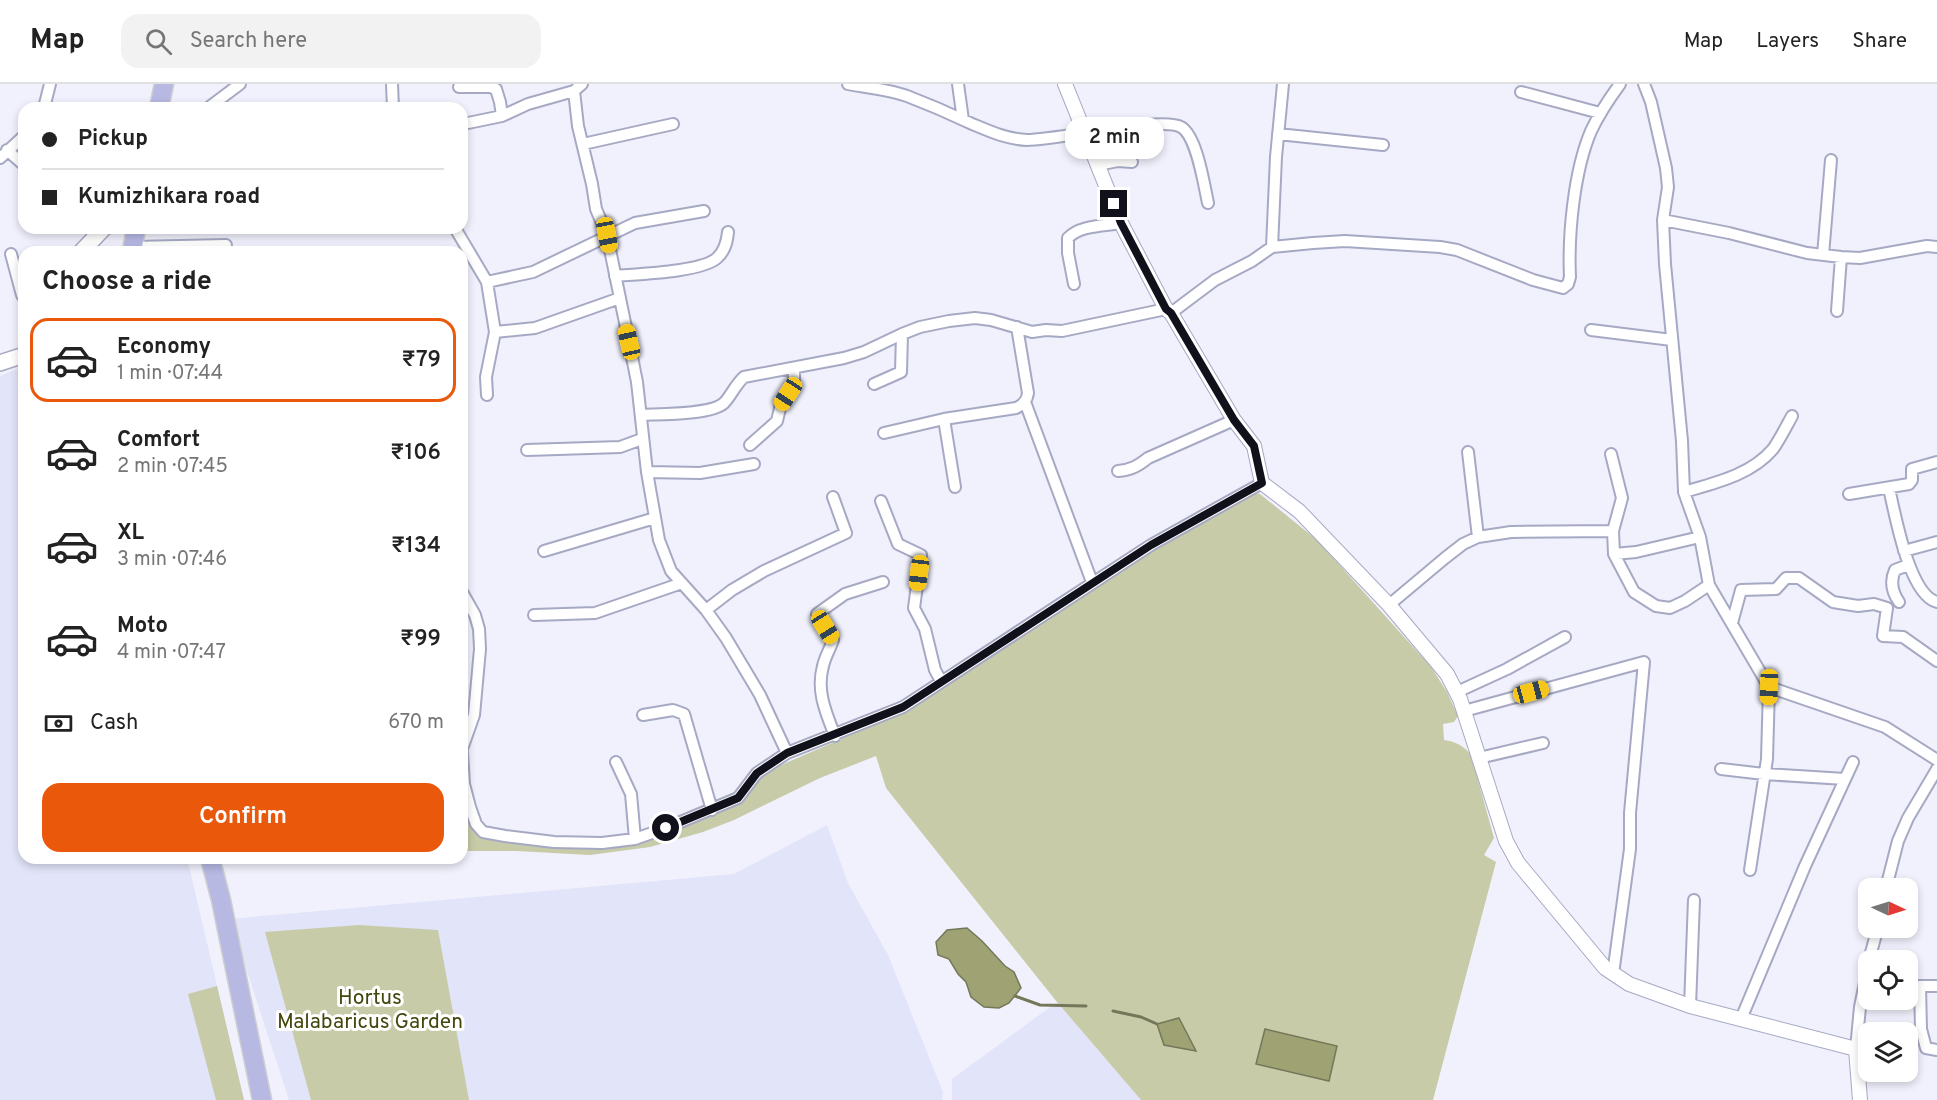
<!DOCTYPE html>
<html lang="en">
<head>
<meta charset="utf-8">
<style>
	body { margin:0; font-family:Overpass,sans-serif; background:#f2f2f2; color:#222; height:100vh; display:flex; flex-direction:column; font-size:22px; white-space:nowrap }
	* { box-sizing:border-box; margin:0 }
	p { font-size:20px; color:#767676 }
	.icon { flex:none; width:33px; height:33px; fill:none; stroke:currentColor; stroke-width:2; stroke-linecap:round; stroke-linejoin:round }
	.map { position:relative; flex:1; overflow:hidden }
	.side { position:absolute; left:18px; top:162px; width:450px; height:618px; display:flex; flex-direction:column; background:#fff; border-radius:18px; box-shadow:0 3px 9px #0003 }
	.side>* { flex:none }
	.guide { position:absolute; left:18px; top:18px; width:450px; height:132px; border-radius:18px; box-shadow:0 3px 9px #0003; display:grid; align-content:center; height:132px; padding:0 24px; background:#fff }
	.needle { width:39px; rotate:94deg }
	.fabs { position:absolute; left:1858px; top:794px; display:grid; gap:12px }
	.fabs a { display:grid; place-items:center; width:60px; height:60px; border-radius:12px; background:#fff; box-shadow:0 3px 9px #0003; font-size:30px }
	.end { position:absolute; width:27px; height:27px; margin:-14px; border:8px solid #10111a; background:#fff; box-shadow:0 0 0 3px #fff }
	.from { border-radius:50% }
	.bubble { position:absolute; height:42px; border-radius:18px; background:#fff; box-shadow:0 3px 9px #0003; font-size:20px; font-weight:600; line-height:42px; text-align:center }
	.car { position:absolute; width:18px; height:36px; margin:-18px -9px; border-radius:8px; box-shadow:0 0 4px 2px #0007; background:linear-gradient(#f5c518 24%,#345 0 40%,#f5c518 0 76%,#345 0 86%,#f5c518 0) }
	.guide b { display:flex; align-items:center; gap:21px; height:57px; font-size:22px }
	.guide b+b { border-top:2px solid #e0e0e0 }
	.guide i { width:15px; height:15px; background:#222 }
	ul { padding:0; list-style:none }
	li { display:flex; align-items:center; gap:18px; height:84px; margin:0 12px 9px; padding:0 12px; border:3px solid transparent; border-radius:18px }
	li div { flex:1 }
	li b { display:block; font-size:22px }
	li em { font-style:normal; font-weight:600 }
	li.active { border-color:#ea580c }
	li>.icon { width:54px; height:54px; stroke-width:1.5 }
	h2 { padding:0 24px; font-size:27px; line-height:72px }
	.pay { display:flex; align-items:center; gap:15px; height:66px; padding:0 24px; font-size:22px }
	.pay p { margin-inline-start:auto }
	.action { display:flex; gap:12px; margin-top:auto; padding:12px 24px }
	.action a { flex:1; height:69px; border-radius:18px; background:#ea580c; color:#fff; font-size:24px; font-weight:600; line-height:69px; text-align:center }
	header { display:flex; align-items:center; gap:36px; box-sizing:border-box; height:84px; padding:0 30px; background:#fff; border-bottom:2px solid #e0e0e0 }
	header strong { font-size:28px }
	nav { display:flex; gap:33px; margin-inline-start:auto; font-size:21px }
	.search { width:420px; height:54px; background:#f2f2f2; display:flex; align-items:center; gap:15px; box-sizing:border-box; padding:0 21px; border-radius:18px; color:#767676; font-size:22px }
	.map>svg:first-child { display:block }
	.built { fill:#e2e4f9 }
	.green { fill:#c7cba7 }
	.water { fill:#9fa374; stroke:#747759; stroke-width:1.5 }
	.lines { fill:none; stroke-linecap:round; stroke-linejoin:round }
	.stream { stroke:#747759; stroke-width:3 }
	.minor-casing { stroke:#a6a9c3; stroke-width:14 }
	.tertiary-casing { stroke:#a6a9c3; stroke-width:16 }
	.secondary-casing { stroke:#a6a9c3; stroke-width:18 }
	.primary-casing { stroke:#cfcfd1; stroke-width:21 }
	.minor { stroke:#fff; stroke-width:10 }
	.tertiary { stroke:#fff; stroke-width:14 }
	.secondary { stroke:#fff; stroke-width:15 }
	.primary { stroke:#b7b9e3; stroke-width:18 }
	.route { stroke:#10111a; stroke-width:8 }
	.labels { text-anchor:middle; stroke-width:6; stroke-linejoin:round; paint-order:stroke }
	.park-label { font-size:21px; fill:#45470e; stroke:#fff }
</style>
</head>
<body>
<header>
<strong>Map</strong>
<div class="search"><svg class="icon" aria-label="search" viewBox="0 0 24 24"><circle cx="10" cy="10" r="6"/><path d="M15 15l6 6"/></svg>Search here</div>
<nav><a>Map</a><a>Layers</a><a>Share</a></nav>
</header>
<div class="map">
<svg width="1937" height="1016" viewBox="0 0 1937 1016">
	<rect width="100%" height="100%" fill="#f0f1fc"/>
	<path class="built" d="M24 282V774H187L244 1016H0V292Z
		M827 741 848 799 888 871 943 1008 942 1016H289L230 835 734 790Z
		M1057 918 1141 1016H952V995Z"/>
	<path class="green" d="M1254 409 1260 410 1317 456 1431 583 1447 608 1458 632 1454 638 1443 640 1444 656C1456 658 1463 661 1471 671L1494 754 1484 771 1496 778 1433 1016H1141L1057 918 886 704 876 672 820 694 734 736 703 748 650 763 590 771 516 767H462V710L467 734 472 744 481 754 495 757 543 763 583 765 615 763 645 758 705 735 744 716 761 694 772 685 899 630 983 575 985 576 1142 473Z
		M359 841 438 846 469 1016H311L265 848Z
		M217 902 244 1016H216L188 910Z"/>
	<path class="water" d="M967 844 982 857 1005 882 1014 888 1021 904 1009 919 999 924 984 923 971 913 966 898 958 890 949 875 938 871 936 858 947 846Z
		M1179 934 1196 967 1164 961 1157 940Z
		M1265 945 1337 962 1329 997 1256 980Z"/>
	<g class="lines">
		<path class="stream" d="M1015 912 1040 921 1086 922
			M1113 927 1141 933 1157 940"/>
		<defs>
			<path id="minor" d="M392 0 393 24
				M582 0 574 7 578 42 592 100 596 125 607 151 629 258 637 298 647 388 659 456 671 487 706 526 726 554 760 611 787 669 903 623 1151 461 1262 399
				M848 0C868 4 888 5 907 12 928 20 949 29 970 39 989 47 1006 55 1027 56 1058 56 1162 32 1181 43 1197 52 1204 101 1208 119
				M958 0 963 36
				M1644 0 1651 18 1666 84 1668 103 1663 136 1665 180 1682 357 1684 408 1700 453 1709 501 1769 603 1767 675 1750 786
				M459 3H490L496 5 500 18 502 32
				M1521 8 1600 29
				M44 24 50 0
				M208 24 240 0
				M468 39 502 32 528 20 574 7
				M1278 50 1383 61
				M583 60 673 40
				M7 66 24 81
				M0 74 24 52
				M1098 81 1118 77 1132 78
				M1663 136 1729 149 1807 169 1841 173 1860 174 1927 162 1937 163
				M455 144 487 198 495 248 535 244 620 214
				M133 163 226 161
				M1272 163 1276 73 1283 0
				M11 170 22 211H24
				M1823 171 1831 76
				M615 192C638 190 702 188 717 174 725 167 727 158 728 148
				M487 198 533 188 635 139 704 127
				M1074 200 1068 169V154C1080 141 1105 142 1121 139
				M1837 227 1841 173
				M1171 229 1215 196 1252 177 1272 163 1313 159 1345 157 1440 163 1457 166 1533 196 1563 204 1568 200 1570 193C1568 150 1574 87 1591 47 1599 30 1609 15 1620 0
				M1591 246 1672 256
				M874 300 901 288 902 250
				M487 311 486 293 495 248
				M1025 318 1092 498
				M641 331C660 330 711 331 724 319 731 312 735 301 744 293L844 274 864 268 902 250 920 243 949 237 975 234 991 236 1032 248 1046 246 1062 247 1166 225
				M944 335 955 403
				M884 349 944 335 1016 324C1023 321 1027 317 1028 309L1017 243
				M750 361 777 337 781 320 794 299V284
				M527 366 620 363 642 355
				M1468 368 1478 453
				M1611 370 1622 414 1613 447
				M1118 387C1131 386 1138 382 1148 374L1234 336
				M647 388 700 389 754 380
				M1889 404C1895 430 1909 511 1937 518
				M1684 408C1715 399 1751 391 1773 365 1780 355 1786 343 1792 332
				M1849 410 1909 400 1912 396V385L1937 378
				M881 417 898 460 921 471 914 524 925 545 935 586 941 597
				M544 467 655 434
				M1904 467 1937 458
				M1614 470 1634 508 1656 522 1670 524 1685 517 1709 501
				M462 508 475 531 479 545 480 565 474 631 462 665
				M1899 518C1892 508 1890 497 1895 486L1908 481
				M1389 521 1445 474 1463 460 1478 453 1511 448 1613 447 1614 470 1636 468 1700 453
				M706 526 732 506 764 487 846 449 833 413
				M534 531 595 529 682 499
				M1732 539 1741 506 1776 505 1786 494H1799L1833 518 1858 522 1874 520 1887 524 1883 552 1903 553 1937 577
				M1769 603 1885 643 1937 676
				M1457 608 1507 585 1565 553
				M1464 627 1644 578 1630 729V765L1613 890
				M643 631 673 626 684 630 712 726
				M835 652C826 629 816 607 823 582 825 573 830 565 833 556L817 530 845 510 883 498
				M462 668 464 700 470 723 476 740 483 748 505 752 554 758 602 759 635 755 666 744 738 714 757 689 787 669
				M1479 674 1543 659
				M616 678 631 710 635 755
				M1721 685 1764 690 1845 695
				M1886 804 1898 757 1908 734 1937 685
				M1869 876 1878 843
				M1908 902H1937
				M1920 902 1921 945 1926 964 1937 966
				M1690 922 1694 816
				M1741 935 1805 782 1853 678
				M1856 965 1860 923 1869 879"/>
			<path id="tertiary" d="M1065 0 1121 139 1166 225 1171 229 1234 336 1254 362 1262 399 1299 427 1389 521 1447 590 1460 615 1506 757 1518 779 1605 884 1629 900 1690 922 1856 965 1860 1016"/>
			<path id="secondary" d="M81 168 104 144
				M0 279 24 271"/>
			<path id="primary" d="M159 24 164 0
				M132 168 136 144
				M210 774 221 816 262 1016"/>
		</defs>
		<use href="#minor" class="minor-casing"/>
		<use href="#tertiary" class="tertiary-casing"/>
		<use href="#secondary" class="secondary-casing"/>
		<use href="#primary" class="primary-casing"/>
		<use href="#minor" class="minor"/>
		<use href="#tertiary" class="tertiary"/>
		<use href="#secondary" class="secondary"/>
		<use href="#primary" class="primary"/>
	</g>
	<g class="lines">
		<path class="route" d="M666 744 738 714 757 689 787 669 903 623 1151 461 1262 399 1254 362 1234 336 1171 229 1166 225 1121 139 1114 120"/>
	</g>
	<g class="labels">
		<g class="park-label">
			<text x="370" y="920">Hortus<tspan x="370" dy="24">Malabaricus Garden</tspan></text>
		</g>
	</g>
</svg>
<div class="fabs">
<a><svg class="needle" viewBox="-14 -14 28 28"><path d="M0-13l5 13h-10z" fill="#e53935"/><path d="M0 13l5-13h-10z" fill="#767676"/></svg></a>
<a><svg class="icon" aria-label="locate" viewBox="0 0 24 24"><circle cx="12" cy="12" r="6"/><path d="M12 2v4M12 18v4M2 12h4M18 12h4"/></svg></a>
<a><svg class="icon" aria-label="layers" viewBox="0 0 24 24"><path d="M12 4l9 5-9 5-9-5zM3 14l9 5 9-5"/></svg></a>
</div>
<i class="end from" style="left:666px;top:744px"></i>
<i class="end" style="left:1114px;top:120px"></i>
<div class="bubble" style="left:1065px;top:33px;width:99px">2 min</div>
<i class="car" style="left:607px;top:151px;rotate:169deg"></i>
<i class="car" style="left:629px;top:258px;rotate:347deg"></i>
<i class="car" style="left:788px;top:310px;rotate:213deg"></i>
<i class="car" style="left:919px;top:489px;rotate:187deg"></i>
<i class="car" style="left:825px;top:543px;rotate:148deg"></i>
<i class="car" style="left:1769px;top:603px;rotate:182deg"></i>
<i class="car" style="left:1531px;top:608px;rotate:75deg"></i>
<div class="guide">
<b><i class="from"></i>Pickup</b>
<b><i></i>Kumizhikara road</b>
</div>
<section class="side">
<h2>Choose a ride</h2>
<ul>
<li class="active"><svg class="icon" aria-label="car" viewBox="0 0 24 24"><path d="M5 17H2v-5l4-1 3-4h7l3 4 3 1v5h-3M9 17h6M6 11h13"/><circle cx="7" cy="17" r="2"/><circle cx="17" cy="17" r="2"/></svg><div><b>Economy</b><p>1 min · 07:44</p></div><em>₹79</em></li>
<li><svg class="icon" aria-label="car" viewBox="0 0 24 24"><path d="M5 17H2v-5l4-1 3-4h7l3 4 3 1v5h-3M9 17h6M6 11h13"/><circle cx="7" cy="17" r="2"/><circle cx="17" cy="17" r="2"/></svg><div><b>Comfort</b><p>2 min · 07:45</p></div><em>₹106</em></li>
<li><svg class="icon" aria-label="car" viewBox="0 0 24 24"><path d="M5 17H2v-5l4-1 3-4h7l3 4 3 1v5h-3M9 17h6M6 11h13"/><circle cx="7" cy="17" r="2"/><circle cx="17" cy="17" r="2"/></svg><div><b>XL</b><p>3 min · 07:46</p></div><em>₹134</em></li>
<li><svg class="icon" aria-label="car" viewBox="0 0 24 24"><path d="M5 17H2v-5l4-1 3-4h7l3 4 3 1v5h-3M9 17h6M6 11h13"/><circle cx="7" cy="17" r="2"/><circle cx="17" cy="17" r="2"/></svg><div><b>Moto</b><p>4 min · 07:47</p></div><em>₹99</em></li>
</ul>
<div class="pay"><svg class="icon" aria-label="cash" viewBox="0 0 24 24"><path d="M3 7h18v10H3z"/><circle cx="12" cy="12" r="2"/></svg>Cash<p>670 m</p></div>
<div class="action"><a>Confirm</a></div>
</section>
</div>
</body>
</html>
